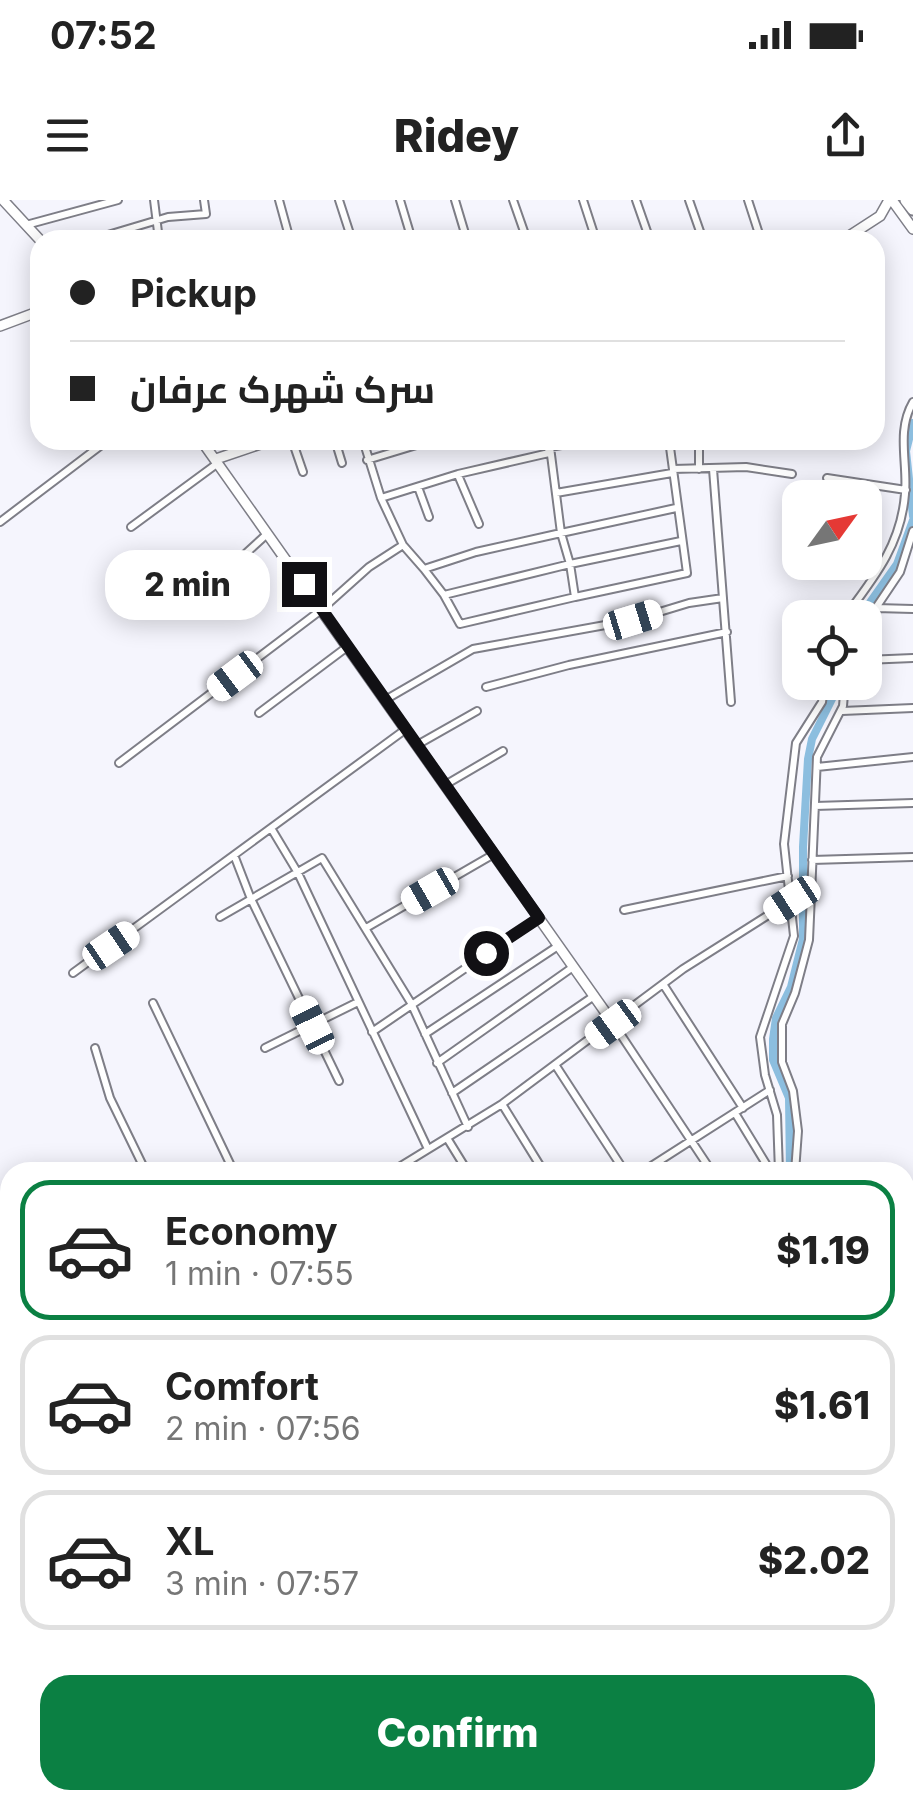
<!DOCTYPE html>
<html lang="en">
<head>
<meta charset="utf-8">
<style>
	body { margin:0; font-family:Inter,Cairo,sans-serif; background:#f2f2f2; color:#222; height:100vh; display:flex; flex-direction:column; font-size:38px; white-space:nowrap }
	* { box-sizing:border-box; margin:0 }
	p { font-size:32px; color:#767676 }
	.icon { flex:none; width:55px; height:55px; fill:none; stroke:currentColor; stroke-width:2; stroke-linecap:round; stroke-linejoin:round }
	.map { position:relative; flex:1; overflow:hidden }
	.sheet { position:absolute; left:0px; top:962px; width:915px; height:648px; display:flex; flex-direction:column; background:#fff; border-radius:30px 30px 0 0; box-shadow:0 5px 25px #0003 }
	.sheet>* { flex:none }
	.top-card { position:absolute; left:30px; top:30px; width:855px; height:220px; border-radius:30px; box-shadow:0 5px 25px #0003; display:grid; align-content:center; height:220px; padding:0 40px; background:#fff }
	.needle { width:65px; rotate:57deg }
	.tools { position:absolute; left:782px; top:280px; display:grid; gap:20px }
	.tools a { display:grid; place-items:center; width:100px; height:100px; border-radius:20px; background:#fff; box-shadow:0 5px 25px #0003; font-size:50px }
	.end { position:absolute; width:45px; height:45px; margin:-22px; border:12px solid #111014; background:#fff; box-shadow:0 0 0 5px #fff }
	.from { border-radius:50% }
	.bubble { position:absolute; height:70px; border-radius:30px; background:#fff; box-shadow:0 5px 25px #0003; font-size:32px; font-weight:800; line-height:70px; text-align:center }
	.car { position:absolute; width:30px; height:60px; margin:-30px -15px; border-radius:12px; box-shadow:0 0 8px 2px #0007; background:linear-gradient(#fff 24%,#345 0 40%,#fff 0 76%,#345 0 86%,#fff 0) }
	.top-card b { display:flex; align-items:center; gap:35px; height:95px; font-size:38px }
	.top-card b+b { border-top:2px solid #e0e0e0 }
	.top-card i { width:25px; height:25px; background:#222 }
	ul { padding:18px 0 0; list-style:none }
	li { display:flex; align-items:center; gap:30px; height:140px; margin:0 20px 15px; padding:0 20px; border:5px solid #e0e0e0; border-radius:30px }
	li div { flex:1 }
	li b { display:block; font-size:38px }
	li em { font-style:normal; font-weight:800 }
	li.on { border-color:#0b8043 }
	li>.icon { width:90px; height:90px; stroke-width:1.5 }
	.primary-button { display:flex; gap:20px; margin-top:auto; padding:20px 40px }
	.primary-button a { flex:1; height:115px; border-radius:30px; background:#0b8043; color:#fff; font-size:40px; font-weight:800; line-height:115px; text-align:center }
	.status { display:flex; justify-content:space-between; align-items:center; height:70px; padding:0 50px; background:#fff; direction:ltr }
	.status svg { height:28px; fill:currentColor }
	header { display:flex; justify-content:space-between; align-items:center; height:130px; padding:0 40px; background:#fff; font-size:45px; font-weight:800 }
	.map>svg:first-child { display:block }
	.lines { fill:none; stroke-linecap:round; stroke-linejoin:round }
	.canal { stroke:#8cbedf; stroke-width:8 }
	.street-casing { stroke:#7e7e87; stroke-width:10 }
	.secondary-casing { stroke:#7e7e87; stroke-width:12 }
	.highway-casing { stroke:#7e7e87; stroke-width:15 }
	.street { stroke:#fff; stroke-width:6 }
	.secondary { stroke:#fff; stroke-width:9 }
	.highway { stroke:#fff; stroke-width:11 }
	.route { stroke:#111014; stroke-width:12 }
</style>
</head>
<body>
<div class="status"><b>07:52</b><svg viewBox="0 0 49 12"><path d="M0 12V9h3v3zM5 12V6h3v6zM10 12V3h3v9zM15 12V0h3v12zM26 1h20v11H26zM47 4h2v5h-2z"/></svg></div>
<header><svg class="icon" aria-label="menu" viewBox="0 0 24 24"><path d="M4 6h16M4 12h16M4 18h16"/></svg>Ridey<svg class="icon" aria-label="share" viewBox="0 0 24 24"><path d="M12 15V3M7 8l5-5 5 5M5 13v7h14v-7"/></svg></header>
<div class="map">
<svg width="913" height="1609" viewBox="0 0 913 1609">
	<rect width="100%" height="100%" fill="#f5f5fd"/>
	<g class="lines">
		<path class="canal" d="M913 223 906 251 913 316
			M859 418 897 364 913 320
			M790 972 789 898 773 860V839L776 818 791 787 803 739V647L808 559 812 539 834 495 836 482
			M454 1609 461 1600"/>
		<defs>
			<path id="street" d="M154 0 159 40
				M279 0 290 40
				M339 0 352 40
				M400 0 412 40
				M455 0 467 40
				M513 0 527 40
				M583 0 596 40
				M636 0 650 40
				M689 0 703 40
				M748 0 761 40
				M26 25 118 0
				M91 40 168 17 206 14 204 0
				M292 240 303 272
				M335 240 342 263
				M363 240 381 298 458 274 549 253 546 240
				M640 240V242
				M699 240V269
				M367 260 433 240
				M673 269 746 267 792 274
				M713 269 731 502
				M458 275 479 324
				M827 278 906 290
				M418 287 429 317
				M556 293 672 273
				M381 298 403 345 424 369 476 352 561 333 550 247 590 240
				M0 322 108 240
				M131 327 218 263
				M424 369 444 395 570 364 561 333 676 308
				M220 377 267 334
				M444 395 460 424 575 397 570 364 681 341
				M575 397 687 373 669 240
				M876 408 913 409
				M844 418C874 378 901 345 905 294 908 263 896 231 913 202
				M865 424 900 372 913 331
				M865 460 913 458
				M486 487 569 465 727 432
				M385 500 473 449 633 420 689 403 723 398
				M842 511 913 508
				M259 513 347 447
				M417 545 477 511
				M119 563 321 410 369 367 403 345
				M817 567 913 557
				M445 585 503 551
				M815 606 913 603
				M271 628 298 673 428 949
				M234 655 251 699 339 881
				M812 660 913 657
				M624 710 788 676
				M220 717 322 658 411 803 468 927
				M366 728 494 654
				M73 773 406 529
				M663 784 743 908
				M153 803 234 972
				M613 823 712 972
				M372 832 539 718
				M425 834 558 746
				M95 848 110 898 146 972
				M265 848 358 802
				M437 863 573 767
				M556 866 625 972
				M452 893 594 796
				M502 904 544 972
				M735 913 771 972
				M447 938 468 972
				M379 972H391L502 904 683 769 792 700
				M642 972 770 890
				M779 972 777 915 765 875 760 837 794 736 784 644 796 543 822 502 825 482
				M795 972 798 931 793 891 782 862V824L795 793 809 740 817 557 843 506 845 482
				M905 1227 913 1226
				M905 1293 913 1286
				M905 1332 913 1326
				M905 1351 913 1363
				M0 1383 10 1377
				M905 1513 913 1523
				M364 1600 365 1609
				M642 1600 648 1609
				M709 1600 715 1609
				M840 1600 849 1609
				M444 1609 451 1600
				M461 1609 469 1600
				M579 1609 592 1600"/>
			<path id="secondary" d="M3 0 40 40
				M892 0 913 29
				M843 40 880 16 889 0
				M0 126 40 111
				M201 240 613 823
				M216 259 272 240"/>
			<path id="highway" d="M906 0 913 9"/>
		</defs>
		<use href="#street" class="street-casing"/>
		<use href="#secondary" class="secondary-casing"/>
		<use href="#highway" class="highway-casing"/>
		<use href="#street" class="street"/>
		<use href="#secondary" class="secondary"/>
		<use href="#highway" class="highway"/>
	</g>
	<g class="lines">
		<path class="route" d="M304 384 539 718 486 753"/>
	</g>
</svg>
<div class="tools">
<a><svg class="needle" viewBox="-14 -14 28 28"><path d="M0-13l5 13h-10z" fill="#e53935"/><path d="M0 13l5-13h-10z" fill="#767676"/></svg></a>
<a><svg class="icon" aria-label="locate" viewBox="0 0 24 24"><circle cx="12" cy="12" r="6"/><path d="M12 2v4M12 18v4M2 12h4M18 12h4"/></svg></a>
</div>
<i class="end from" style="left:486px;top:753px"></i>
<i class="end" style="left:304px;top:384px"></i>
<div class="bubble" style="left:105px;top:350px;width:165px">2 min</div>
<i class="car" style="left:633px;top:420px;rotate:73deg"></i>
<i class="car" style="left:235px;top:476px;rotate:233deg"></i>
<i class="car" style="left:430px;top:691px;rotate:240deg"></i>
<i class="car" style="left:792px;top:700px;rotate:237deg"></i>
<i class="car" style="left:111px;top:746px;rotate:56deg"></i>
<i class="car" style="left:613px;top:824px;rotate:234deg"></i>
<i class="car" style="left:312px;top:825px;rotate:334deg"></i>
<div class="top-card">
<b><i class="from"></i>Pickup</b>
<b><i></i>سرک شهرک عرفان</b>
</div>
<section class="sheet">
<ul>
<li class="on"><svg class="icon" aria-label="car" viewBox="0 0 24 24"><path d="M5 17H2v-5l4-1 3-4h7l3 4 3 1v5h-3M9 17h6M6 11h13"/><circle cx="7" cy="17" r="2"/><circle cx="17" cy="17" r="2"/></svg><div><b>Economy</b><p>1 min · 07:55</p></div><em>$1.19</em></li>
<li><svg class="icon" aria-label="car" viewBox="0 0 24 24"><path d="M5 17H2v-5l4-1 3-4h7l3 4 3 1v5h-3M9 17h6M6 11h13"/><circle cx="7" cy="17" r="2"/><circle cx="17" cy="17" r="2"/></svg><div><b>Comfort</b><p>2 min · 07:56</p></div><em>$1.61</em></li>
<li><svg class="icon" aria-label="car" viewBox="0 0 24 24"><path d="M5 17H2v-5l4-1 3-4h7l3 4 3 1v5h-3M9 17h6M6 11h13"/><circle cx="7" cy="17" r="2"/><circle cx="17" cy="17" r="2"/></svg><div><b>XL</b><p>3 min · 07:57</p></div><em>$2.02</em></li>
</ul>
<div class="primary-button"><a>Confirm</a></div>
</section>
</div>
</body>
</html>
